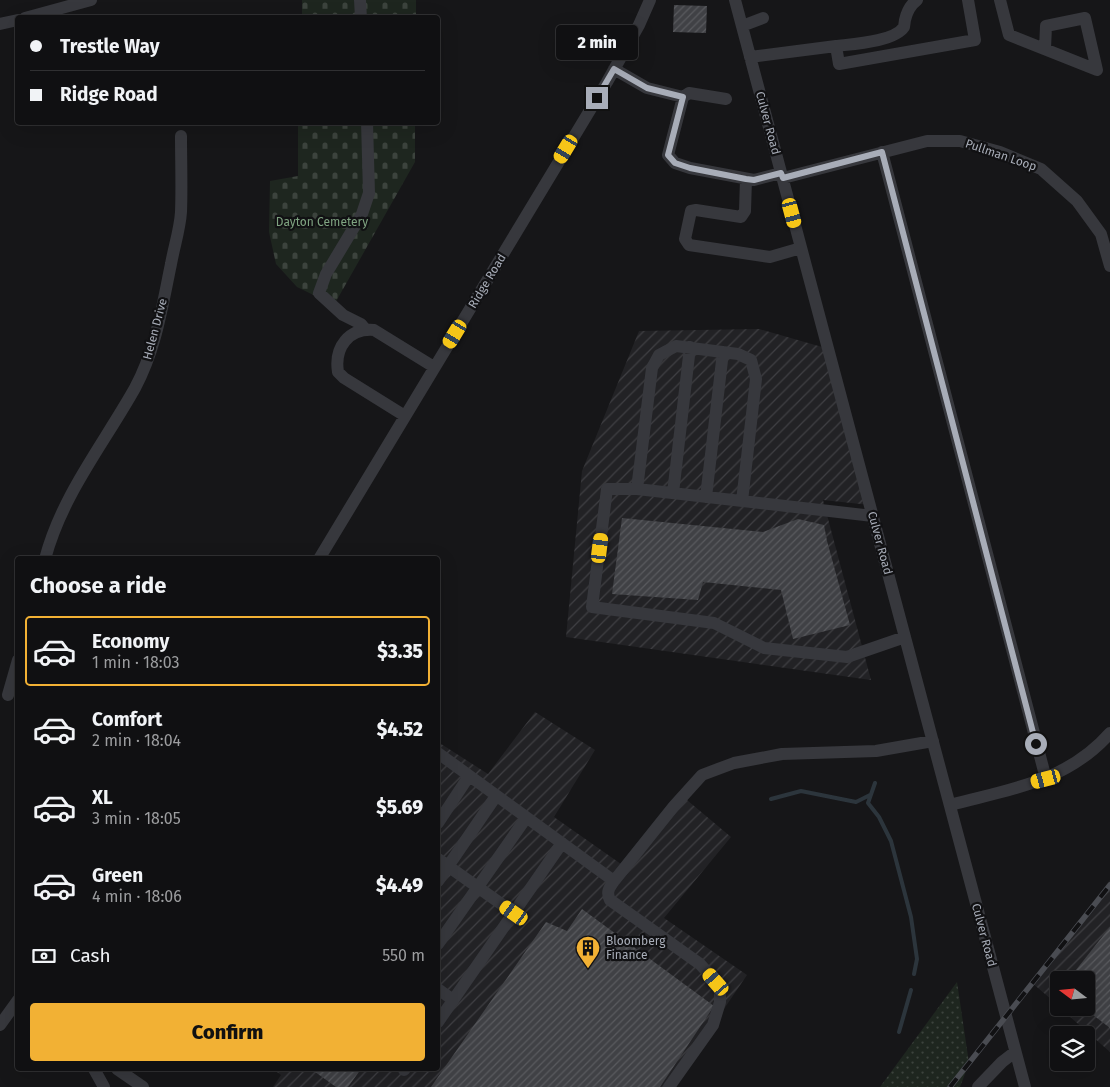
<!DOCTYPE html>
<html lang="en">
<head>
<meta charset="utf-8">
<style>
	body { margin:0; font-family:"Fira Sans",sans-serif; background:#1e1e20; color:#f1f3f6; height:100vh; display:flex; flex-direction:column; font-size:19px; white-space:nowrap }
	* { box-sizing:border-box; margin:0 }
	p { font-size:16px; color:#9c9d9f }
	.icon { flex:none; width:28px; height:28px; fill:none; stroke:currentColor; stroke-width:2; stroke-linecap:round; stroke-linejoin:round }
	.map { position:relative; flex:1; overflow:hidden }
	.sheet { position:absolute; left:15px; top:556px; width:425px; height:515px; display:flex; flex-direction:column; background:#101012; border-radius:5px; box-shadow:0 5px 20px #0002,0 0 0 1px #303032 }
	.sheet>* { flex:none }
	.guide { position:absolute; left:15px; top:15px; width:425px; height:110px; border-radius:5px; box-shadow:0 5px 20px #0002,0 0 0 1px #303032; display:grid; align-content:center; height:110px; padding:0 15px; background:#101012 }
	.needle { width:32px; rotate:286deg }
	.fabs { position:absolute; left:1050px; top:971px; display:grid; gap:10px }
	.fabs a { display:grid; place-items:center; width:45px; height:45px; border-radius:5px; background:#101012; box-shadow:0 5px 20px #0002,0 0 0 1px #303032; font-size:25px }
	.end { position:absolute; width:22px; height:22px; margin:-11px; border:6px solid #a8adb8; background:#111; box-shadow:0 0 0 2px #111 }
	.from { border-radius:50% }
	.bubble { position:absolute; height:35px; border-radius:5px; background:#101012; box-shadow:0 5px 20px #0002,0 0 0 1px #303032; font-size:16px; font-weight:800; line-height:35px; text-align:center }
	.car { position:absolute; width:15px; height:30px; margin:-15px -8px; border-radius:6px; box-shadow:0 0 4px 1px #0007; background:linear-gradient(#f5c518 24%,#345 0 40%,#f5c518 0 76%,#345 0 86%,#f5c518 0) }
	.guide b { display:flex; align-items:center; gap:18px; height:48px; font-size:19px }
	.guide b+b { border-top:1px solid #303032 }
	.guide i { width:12px; height:12px; background:#f1f3f6 }
	ul { padding:0; list-style:none }
	li { display:flex; align-items:center; gap:15px; height:70px; margin:0 10px 8px; padding:0 5px; border:2px solid transparent; border-radius:5px }
	li div { flex:1 }
	li b { display:block; font-size:19px }
	li em { font-style:normal; font-weight:800 }
	li.on { border-color:#f2b134 }
	li>.icon { width:45px; height:45px; stroke-width:1.5 }
	h2 { padding:0 15px; font-size:22px; line-height:60px }
	.pay { display:flex; align-items:center; gap:12px; height:55px; padding:0 15px; font-size:19px }
	.pay p { margin-inline-start:auto }
	.action { display:flex; gap:10px; margin-top:auto; padding:10px 15px }
	.action a { flex:1; height:58px; border-radius:5px; background:#f2b134; color:#111; font-size:20px; font-weight:800; line-height:58px; text-align:center }
	.map>svg:first-child { display:block }
	.industrial { fill:url(#industrial-furrows) }
	.grass { fill:url(#grass-dots) }
	.cemetery { fill:url(#cemetery-stones) }
	.lines { fill:none; stroke-linecap:round; stroke-linejoin:round }
	.stream { stroke:#2c353c; stroke-width:4 }
	.building { fill:url(#building-hatch) }
	.minor { stroke:#37383d; stroke-width:12 }
	.rail-casing { stroke:#4a4c52; stroke-width:5.5 }
	.rail { stroke:#111113; stroke-width:4; stroke-dasharray:11; stroke-linecap:butt }
	.route { stroke:#a8adb8; stroke-width:6 }
	.labels { text-anchor:middle; stroke-width:4.5; stroke-linejoin:round; paint-order:stroke }
	.street-label { font-size:12px; fill:#a8adb8; stroke:#111113 }
	.park-label { font-size:12px; fill:#7fa381; stroke:#111113 }
	.poi-label { font-size:12px; fill:#a8adb8; stroke:#111113; text-anchor:start }
</style>
</head>
<body>
<div class="map">
<svg width="1110" height="1087" viewBox="0 0 1110 1087">
	<defs>
		<pattern id="industrial-furrows" width="10" height="10" patternUnits="userSpaceOnUse" patternTransform="scale(1.25)"><rect width="10" height="10" fill="#222225"/><path d="M-1 1l2-2M0 10L10 0M9 11l2-2" fill="none" stroke="#3f3f43"/></pattern>
		<pattern id="grass-dots" width="8" height="8" patternUnits="userSpaceOnUse" patternTransform="scale(1.25)"><rect width="8" height="8" fill="#1e261f"/><path d="M2 2h.1M6 6h.1" fill="none" stroke="#3c433d" stroke-width="1.8" stroke-linecap="round"/></pattern>
		<pattern id="cemetery-stones" width="16" height="16" patternUnits="userSpaceOnUse" patternTransform="scale(1.25)"><rect width="16" height="16" fill="#1e261f"/><path d="M2 7V4a2 2 0 0 1 4 0v3zM10 15v-3a2 2 0 0 1 4 0v3z" fill="#3c433d"/></pattern>
		<pattern id="building-hatch" width="6" height="6" patternUnits="userSpaceOnUse" patternTransform="scale(1.25)"><rect width="6" height="6" fill="#404145"/><path d="M-1 1l2-2M0 6l6-6M5 7l2-2" fill="none" stroke="#595a5e"/></pattern>
	</defs>
	<rect width="100%" height="100%" fill="#161618"/>
	<path class="industrial" d="M759 329 829 349 870 505 823 500 871 680 566 637 582 471 639 331Z
		M535 712 595 750 554 817 621 864 681 795 731 837 664 918 747 975 671 1087H273L281 1075 273 1069H438V742L488 774Z
		M1110 880V1052L1060 1008H1086V980H1059V1006L1031 982Z"/>
	<path class="grass" d="M957 982 969 1063 960 1087H880Z"/>
	<path class="cemetery" d="M302 0H416V17L302 18Z
		M298 123H415V162L334 305 297 287 276 264 269 232 270 181 298 176Z"/>
	<g class="lines">
		<path class="stream" d="M875 783 868 803 879 817 891 841 911 917 917 959 914 974
			M771 799 801 791 856 802 870 795
			M899 1032 911 990"/>
	</g>
	<path class="building" d="M674 5 707 6 706 33 673 32Z
		M622 518 763 532 798 519 824 525 827 541 850 625 793 639 781 590 703 582 698 600 612 594Z
		M582 909 714 1006 660 1087H431L546 922 567 931Z
		M1110 927V1028L1084 1008H1086V980H1068Z
		M311 1069H361L348 1087H336Z"/>
	<g class="lines">
		<path class="minor" d="M360 0 361 18
			M735 0 1025 1087
			M1000 0 1009 35 1097 70 1085 18 1046 26 1045 49
			M25 18 91 0
			M0 24 18 20
			M742 26 763 18
			M836 46C852 44 894 42 904 27 904 27 905 20 905 20 907 11 910 5 917 0
			M750 57 836 46 839 64 975 40 968 0
			M614 69 647 88 683 97
			M726 99 689 93 683 97 668 155 675 163 690 168 754 180 781 173
			M882 152 1046 779
			M783 178 927 141H960L1000 152 1041 169 1077 201 1101 234 1110 266
			M746 179 745 211 741 217 696 210 691 211 685 239 689 245 770 257 801 248
			M365 329 361 324 343 315 319 293 326 274 362 214 369 193 367 122
			M405 416 344 378 338 372C334 347 349 328 374 330L434 367
			M637 489 652 368 659 355 676 346 738 354 751 360 756 379 742 501
			M673 493 690 347
			M706 497 723 352
			M873 516 637 489H607L592 607 714 623 764 648 847 657 905 637
			M45 559C62 495 103 445 135 388 156 349 162 307 171 264 174 247 180 229 181 212 182 187 181 161 181 136
			M319 559 607 82 639 25 650 0
			M8 695 18 660
			M438 753 614 881
			M950 805C1010 789 1067 782 1110 733
			M438 823 469 776
			M438 859 514 913
			M438 881 496 796
			M438 944 526 818
			M438 989 453 1000
			M438 1022 562 843
			M0 1025 18 1000
			M94 1069 104 1087
			M117 1069 143 1087
			M404 1070 405 1069
			M669 1087 713 1025 720 1002V992L716 982 700 964 610 900C606 892 609 888 614 881L674 806 702 775 734 763 782 754 876 751 933 741
			M978 1087 1002 1062 1015 1052"/>
		<defs>
			<path id="rail" d="M950 1087 1110 885"/>
		</defs>
		<use href="#rail" class="rail-casing"/>
		<use href="#rail" class="rail"/>
	</g>
	<g class="lines">
		<path class="route" d="M597 98 614 69 647 88 683 97 668 155 675 163 690 168 746 179 754 180 781 173 783 178 882 152 1036 744"/>
	</g>
	<defs>
		<symbol id="building-pin" viewBox="-11 -11 22 30"><path d="M0 17L-7.5 6A9.5 9.5 0 1 1 7.5 6Z" fill="#f2b134" stroke="#111113"/><path d="M-4-6H4V6H1V3H-1V6H-4ZM-2.5-4.3h1.7v1.8h-1.7ZM.8-4.3h1.7v1.8H.8ZM-2.5-1h1.7V.8h-1.7ZM.8-1h1.7V.8H.8Z" fill="#111"/></symbol>
	</defs>
	<g fill-rule="evenodd">
		<use href="#building-pin" x="574" y="934" width="28" height="38"/>
	</g>
	<g class="labels">
		<g class="street-label">
			<text transform="translate(768 123) rotate(75)" y="4">Culver Road</text>
			<text transform="translate(1001 155) rotate(19)" y="4">Pullman Loop</text>
			<text transform="translate(487 281) rotate(-59)" y="4">Ridge Road</text>
			<text transform="translate(155 329) rotate(-75)" y="4">Helen Drive</text>
			<text transform="translate(880 543) rotate(75)" y="4">Culver Road</text>
			<text transform="translate(984 935) rotate(75)" y="4">Culver Road</text>
		</g>
		<g class="park-label">
			<text x="322" y="226">Dayton Cemetery</text>
		</g>
		<g class="poi-label">
			<text x="606" y="945">Bloomberg<tspan x="606" dy="14">Finance</tspan></text>
		</g>
	</g>
</svg>
<div class="fabs">
<a><svg class="needle" viewBox="-14 -14 28 28"><path d="M0-13l5 13h-10z" fill="#e53935"/><path d="M0 13l5-13h-10z" fill="#9c9d9f"/></svg></a>
<a><svg class="icon" aria-label="layers" viewBox="0 0 24 24"><path d="M12 4l9 5-9 5-9-5zM3 14l9 5 9-5"/></svg></a>
</div>
<i class="end from" style="left:1036px;top:744px"></i>
<i class="end" style="left:597px;top:98px"></i>
<div class="bubble" style="left:556px;top:25px;width:82px">2 min</div>
<i class="car" style="left:566px;top:149px;rotate:211deg"></i>
<i class="car" style="left:792px;top:213px;rotate:165deg"></i>
<i class="car" style="left:455px;top:334px;rotate:211deg"></i>
<i class="car" style="left:600px;top:548px;rotate:7deg"></i>
<i class="car" style="left:1046px;top:779px;rotate:255deg"></i>
<i class="car" style="left:514px;top:913px;rotate:305deg"></i>
<i class="car" style="left:716px;top:982px;rotate:319deg"></i>
<div class="guide">
<b><i class="from"></i>Trestle Way</b>
<b><i></i>Ridge Road</b>
</div>
<section class="sheet">
<h2>Choose a ride</h2>
<ul>
<li class="on"><svg class="icon" aria-label="car" viewBox="0 0 24 24"><path d="M5 17H2v-5l4-1 3-4h7l3 4 3 1v5h-3M9 17h6M6 11h13"/><circle cx="7" cy="17" r="2"/><circle cx="17" cy="17" r="2"/></svg><div><b>Economy</b><p>1 min · 18:03</p></div><em>$3.35</em></li>
<li><svg class="icon" aria-label="car" viewBox="0 0 24 24"><path d="M5 17H2v-5l4-1 3-4h7l3 4 3 1v5h-3M9 17h6M6 11h13"/><circle cx="7" cy="17" r="2"/><circle cx="17" cy="17" r="2"/></svg><div><b>Comfort</b><p>2 min · 18:04</p></div><em>$4.52</em></li>
<li><svg class="icon" aria-label="car" viewBox="0 0 24 24"><path d="M5 17H2v-5l4-1 3-4h7l3 4 3 1v5h-3M9 17h6M6 11h13"/><circle cx="7" cy="17" r="2"/><circle cx="17" cy="17" r="2"/></svg><div><b>XL</b><p>3 min · 18:05</p></div><em>$5.69</em></li>
<li><svg class="icon" aria-label="car" viewBox="0 0 24 24"><path d="M5 17H2v-5l4-1 3-4h7l3 4 3 1v5h-3M9 17h6M6 11h13"/><circle cx="7" cy="17" r="2"/><circle cx="17" cy="17" r="2"/></svg><div><b>Green</b><p>4 min · 18:06</p></div><em>$4.49</em></li>
</ul>
<div class="pay"><svg class="icon" aria-label="cash" viewBox="0 0 24 24"><path d="M3 7h18v10H3z"/><circle cx="12" cy="12" r="2"/></svg>Cash<p>550 m</p></div>
<div class="action"><a>Confirm</a></div>
</section>
</div>
</body>
</html>
